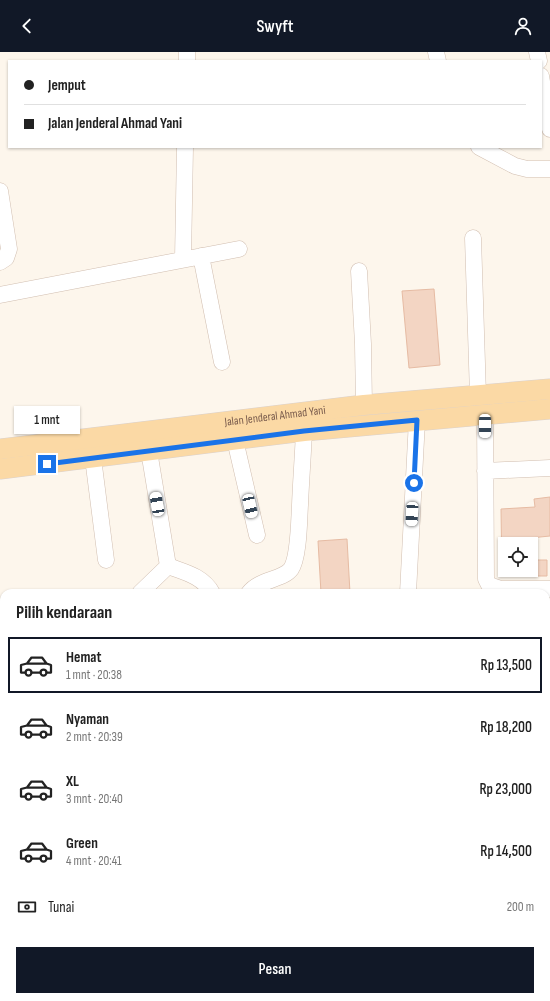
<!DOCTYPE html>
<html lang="id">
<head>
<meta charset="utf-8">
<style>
	body { margin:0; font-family:"Sofia Sans Condensed",sans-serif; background:#f2f2f2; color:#222; height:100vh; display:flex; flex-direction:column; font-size:15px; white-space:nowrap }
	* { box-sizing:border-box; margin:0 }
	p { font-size:13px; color:#767676 }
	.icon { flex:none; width:22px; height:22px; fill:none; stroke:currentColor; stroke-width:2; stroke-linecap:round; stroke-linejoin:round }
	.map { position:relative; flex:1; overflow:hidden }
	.drawer { position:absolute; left:0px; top:537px; width:550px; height:412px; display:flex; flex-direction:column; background:#fff; border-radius:12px 12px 0 0; box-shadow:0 1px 3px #0004 }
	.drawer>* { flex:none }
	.hud { position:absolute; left:8px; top:8px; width:534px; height:88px; border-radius:0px; box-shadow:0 1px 3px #0004; display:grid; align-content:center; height:88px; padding:0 16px; background:#fff }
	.buttons { position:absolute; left:498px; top:485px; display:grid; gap:8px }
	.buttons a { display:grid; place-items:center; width:40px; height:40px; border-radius:0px; background:#fff; box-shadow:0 1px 3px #0004; font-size:20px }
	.end { position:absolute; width:18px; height:18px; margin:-9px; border:5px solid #1a73e8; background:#fff; box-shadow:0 0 0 2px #fff }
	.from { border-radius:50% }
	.bubble { position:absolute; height:28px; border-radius:0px; background:#fff; box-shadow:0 1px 3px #0004; font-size:13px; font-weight:600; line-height:28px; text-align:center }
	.car { position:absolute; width:12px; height:24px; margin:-12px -6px; border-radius:5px; box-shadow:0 0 3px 1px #0007; background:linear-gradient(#fff 24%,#345 0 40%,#fff 0 76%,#345 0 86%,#fff 0) }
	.hud b { display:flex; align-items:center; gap:14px; height:38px; font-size:15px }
	.hud b+b { border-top:1px solid #e0e0e0 }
	.hud i { width:10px; height:10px; background:#222 }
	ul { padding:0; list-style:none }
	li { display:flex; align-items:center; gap:12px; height:56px; margin:0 8px 6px; padding:0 8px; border:2px solid transparent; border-radius:0px }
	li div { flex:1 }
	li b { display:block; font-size:15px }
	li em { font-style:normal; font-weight:600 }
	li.current { border-color:#111827 }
	li>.icon { width:36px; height:36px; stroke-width:1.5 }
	h2 { padding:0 16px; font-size:18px; line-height:48px }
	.pay { display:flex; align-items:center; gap:10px; height:44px; padding:0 16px; font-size:15px }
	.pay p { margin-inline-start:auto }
	.primary-button { display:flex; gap:8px; margin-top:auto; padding:8px 16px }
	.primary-button a { flex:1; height:46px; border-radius:0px; background:#111827; color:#fff; font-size:16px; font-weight:600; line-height:46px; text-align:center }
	header { display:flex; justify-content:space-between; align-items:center; height:52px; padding:0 16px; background:#111827; color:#fff; font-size:18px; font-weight:600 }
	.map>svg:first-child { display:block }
	.residential { fill:#f5e8da }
	.building { fill:#f3d5c3; stroke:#e6bba3 }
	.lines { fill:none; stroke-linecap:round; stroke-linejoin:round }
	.minor-casing { stroke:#d1beb0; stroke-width:17 }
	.major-casing { stroke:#dad1cd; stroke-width:21 }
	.minor { stroke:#fff; stroke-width:16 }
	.major { stroke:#fbd9a5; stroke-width:20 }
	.rail-casing { stroke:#b9a8c9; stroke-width:4.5 }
	.rail { stroke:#fffaf3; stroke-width:3; stroke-dasharray:9; stroke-linecap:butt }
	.route { stroke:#1a73e8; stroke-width:5 }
	.labels { text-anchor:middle; stroke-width:3; stroke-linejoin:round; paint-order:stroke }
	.street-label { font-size:12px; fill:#7a5c4d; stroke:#fffaf3 }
</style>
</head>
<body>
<header><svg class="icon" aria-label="back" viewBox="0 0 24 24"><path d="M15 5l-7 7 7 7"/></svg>Swyft<svg class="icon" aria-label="person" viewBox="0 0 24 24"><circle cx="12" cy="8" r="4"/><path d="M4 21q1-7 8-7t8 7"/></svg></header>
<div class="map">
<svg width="550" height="949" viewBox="0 0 550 949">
	<rect width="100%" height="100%" fill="#fdf6ec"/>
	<path class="residential" d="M546 787H550V949H0V798H4V945H546Z"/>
	<path class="building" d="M434 237 440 313 409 316 402 239Z
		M550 445V484L530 486V492H505V518H531V508H547V524H502L501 457 535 455 534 447Z
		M347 487 350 541H321L318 489Z
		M546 556H550V655H546Z
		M4 873V889L1 874Z
		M119 945H135V949H120Z"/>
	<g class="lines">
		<defs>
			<path id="minor" d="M187 0V9
				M436 0 438 9
				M537 0 539 9
				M541 24 550 77
				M479 95 515 114 527 117H550
				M0 139 9 197 6 206 0 210
				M473 186 478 343
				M201 204 222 310
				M183 207 185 95
				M359 219 363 292 364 353
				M0 243 239 197
				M485 362 486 527 489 533 501 537H550
				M235 388 257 483
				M149 399 168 514C184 520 203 524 212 541
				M93 406 106 508
				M485 419 550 416
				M140 541 168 514
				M249 541C259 527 283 528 291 517 299 505 299 468 300 453 301 428 303 404 304 379
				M408 541 417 368
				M546 754H550
				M0 760H4
				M546 779H550
				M0 791H4
				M0 866 4 865
				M546 871H550
				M157 945 158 949"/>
			<g id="major">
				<path id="s1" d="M0 397 364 353 550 337"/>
				<path d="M0 417 304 379 550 357"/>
			</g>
		</defs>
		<use href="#minor" class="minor-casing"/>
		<use href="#major" class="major-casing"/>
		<use href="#minor" class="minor"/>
		<use href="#major" class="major"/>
		<defs>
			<path id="rail" d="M546 764H550
				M0 773 4 772"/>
		</defs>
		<use href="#rail" class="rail-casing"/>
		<use href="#rail" class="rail"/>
	</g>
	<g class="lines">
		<path class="route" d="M47 412 304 379 417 368 414 431"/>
	</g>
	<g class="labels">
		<g class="street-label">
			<text dy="4" stroke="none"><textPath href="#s1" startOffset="277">Jalan Jenderal Ahmad Yani</textPath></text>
		</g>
	</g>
</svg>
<div class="buttons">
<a><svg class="icon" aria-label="locate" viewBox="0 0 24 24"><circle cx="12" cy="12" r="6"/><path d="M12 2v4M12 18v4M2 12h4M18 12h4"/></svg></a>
</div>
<i class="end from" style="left:414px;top:431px"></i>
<i class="end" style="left:47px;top:412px"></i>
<div class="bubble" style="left:14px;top:354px;width:66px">1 mnt</div>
<i class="car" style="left:485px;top:374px;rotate:180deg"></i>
<i class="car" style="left:157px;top:452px;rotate:350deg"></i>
<i class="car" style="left:250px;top:454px;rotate:167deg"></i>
<i class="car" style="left:412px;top:462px;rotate:183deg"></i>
<div class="hud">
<b><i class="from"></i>Jemput</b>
<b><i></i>Jalan Jenderal Ahmad Yani</b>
</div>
<section class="drawer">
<h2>Pilih kendaraan</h2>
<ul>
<li class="current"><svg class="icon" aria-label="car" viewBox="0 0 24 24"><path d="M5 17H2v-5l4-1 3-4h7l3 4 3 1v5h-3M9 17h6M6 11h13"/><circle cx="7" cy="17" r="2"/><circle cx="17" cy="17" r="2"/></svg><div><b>Hemat</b><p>1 mnt · 20:38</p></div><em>Rp 13,500</em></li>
<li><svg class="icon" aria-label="car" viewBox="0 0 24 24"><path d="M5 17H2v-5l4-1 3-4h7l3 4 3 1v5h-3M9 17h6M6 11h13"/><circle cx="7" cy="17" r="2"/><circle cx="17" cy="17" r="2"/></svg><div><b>Nyaman</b><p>2 mnt · 20:39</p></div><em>Rp 18,200</em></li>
<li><svg class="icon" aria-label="car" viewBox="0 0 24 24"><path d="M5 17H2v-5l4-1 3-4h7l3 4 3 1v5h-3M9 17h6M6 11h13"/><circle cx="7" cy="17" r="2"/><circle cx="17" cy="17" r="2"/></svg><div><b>XL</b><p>3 mnt · 20:40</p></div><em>Rp 23,000</em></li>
<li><svg class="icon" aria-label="car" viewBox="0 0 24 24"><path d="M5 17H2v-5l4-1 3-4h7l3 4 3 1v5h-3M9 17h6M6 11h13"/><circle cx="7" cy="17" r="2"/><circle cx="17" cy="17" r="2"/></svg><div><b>Green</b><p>4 mnt · 20:41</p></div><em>Rp 14,500</em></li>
</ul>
<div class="pay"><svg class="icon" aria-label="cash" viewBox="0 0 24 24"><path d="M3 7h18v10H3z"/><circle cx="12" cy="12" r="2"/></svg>Tunai<p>200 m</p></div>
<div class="primary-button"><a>Pesan</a></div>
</section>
</div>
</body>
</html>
